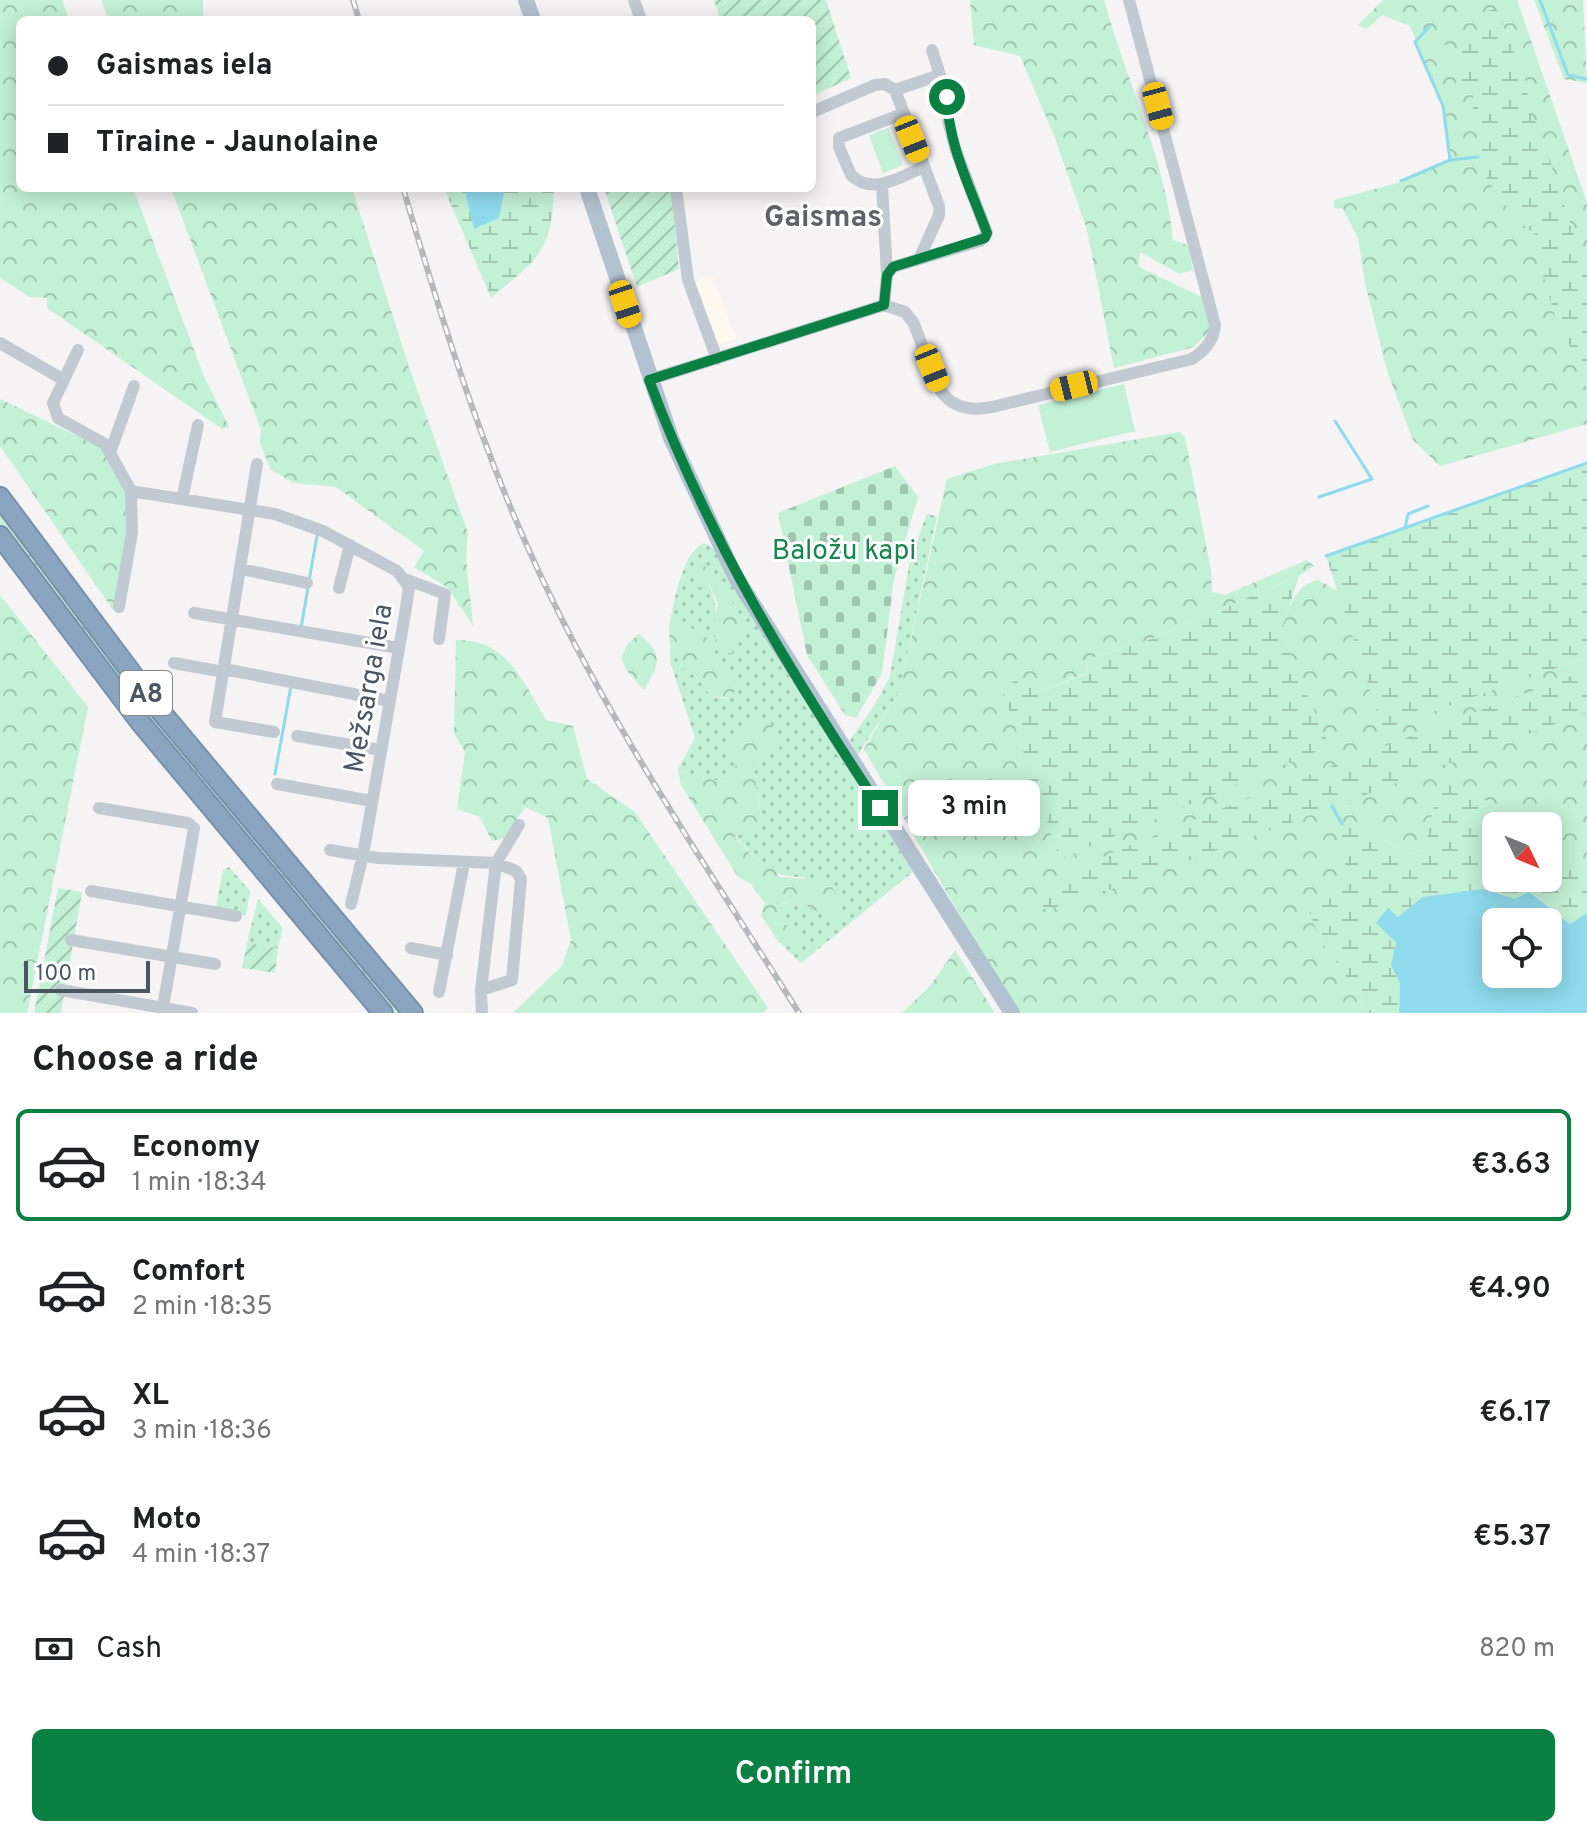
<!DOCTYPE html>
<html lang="en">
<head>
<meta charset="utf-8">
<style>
	body { margin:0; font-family:Overpass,sans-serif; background:#f2f2f2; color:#202124; height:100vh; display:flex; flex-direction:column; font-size:30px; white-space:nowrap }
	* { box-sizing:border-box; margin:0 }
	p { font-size:26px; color:#757577 }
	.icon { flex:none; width:44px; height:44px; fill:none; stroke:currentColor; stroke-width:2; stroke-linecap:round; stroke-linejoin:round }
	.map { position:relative; height:1013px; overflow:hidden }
	.drawer { display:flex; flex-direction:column; background:#fff; flex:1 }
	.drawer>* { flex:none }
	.banner { position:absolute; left:16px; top:16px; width:800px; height:176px; border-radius:12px; box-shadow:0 4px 20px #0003; display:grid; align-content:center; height:176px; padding:0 32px; background:#fff }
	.needle { width:52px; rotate:133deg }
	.controls { position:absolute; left:1482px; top:812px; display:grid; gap:16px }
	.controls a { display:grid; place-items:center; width:80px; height:80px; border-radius:12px; background:#fff; box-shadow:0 4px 20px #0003; font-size:40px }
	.scale { position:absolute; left:24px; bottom:20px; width:126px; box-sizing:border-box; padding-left:8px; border:4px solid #4a5661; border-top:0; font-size:22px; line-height:28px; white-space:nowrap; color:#4a5661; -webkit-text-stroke:6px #fff; paint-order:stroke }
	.end { position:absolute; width:36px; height:36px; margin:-18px; border:10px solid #0b8043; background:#fff; box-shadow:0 0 0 4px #fff }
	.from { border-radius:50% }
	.bubble { position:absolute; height:56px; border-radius:12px; background:#fff; box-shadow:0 4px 20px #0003; font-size:26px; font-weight:600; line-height:56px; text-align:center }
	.car { position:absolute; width:24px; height:48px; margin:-24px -12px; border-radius:10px; box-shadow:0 0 6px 2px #0007; background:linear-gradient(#f5c518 24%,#345 0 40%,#f5c518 0 76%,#345 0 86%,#f5c518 0) }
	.banner b { display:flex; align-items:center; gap:28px; height:76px; font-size:30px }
	.banner b+b { border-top:2px solid #e0e0e0 }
	.banner i { width:20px; height:20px; background:#202124 }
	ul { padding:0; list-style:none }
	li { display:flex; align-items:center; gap:24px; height:112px; margin:0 16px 12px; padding:0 16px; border:4px solid transparent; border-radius:12px }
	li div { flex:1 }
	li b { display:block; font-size:30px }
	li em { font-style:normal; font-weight:600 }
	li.current { border-color:#0b8043 }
	li>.icon { width:72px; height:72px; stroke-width:1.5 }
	h2 { padding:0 32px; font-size:36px; line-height:96px }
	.pay { display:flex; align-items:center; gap:20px; height:88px; padding:0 32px; font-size:30px }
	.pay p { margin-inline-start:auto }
	.primary-button { display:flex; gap:16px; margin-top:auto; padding:16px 32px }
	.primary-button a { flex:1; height:92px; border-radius:12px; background:#0b8043; color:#fff; font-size:32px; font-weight:600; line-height:92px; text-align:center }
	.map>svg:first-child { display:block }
	.commercial { fill:#fdf9ef }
	.grass { fill:url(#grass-dots); fill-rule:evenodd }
	.forest { fill:url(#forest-crowns) }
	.wetland { fill:url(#wetland-marsh) }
	.cemetery { fill:url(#cemetery-stones) }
	.garden { fill:url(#garden-furrows) }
	.pitch { fill:#c3f1d5 }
	.water { fill:#90daee; fill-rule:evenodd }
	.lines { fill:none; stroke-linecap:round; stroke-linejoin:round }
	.stream { stroke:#90daee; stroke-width:3 }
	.highway-casing { stroke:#7690ad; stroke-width:22 }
	.minor { stroke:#c1cad2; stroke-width:12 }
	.major { stroke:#b3c2d1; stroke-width:16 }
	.highway { stroke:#8ba5c1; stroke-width:18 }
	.rail-casing { stroke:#b5b8bd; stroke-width:6 }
	.rail { stroke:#fff; stroke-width:3; stroke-dasharray:9; stroke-linecap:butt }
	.route { stroke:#0b8043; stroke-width:10 }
	.labels { text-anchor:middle; stroke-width:6; stroke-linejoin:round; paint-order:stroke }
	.shield { fill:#fff; stroke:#808990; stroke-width:2 }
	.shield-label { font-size:26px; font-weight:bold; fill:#4a5661 }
	.park-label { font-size:28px; fill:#17864f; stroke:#fff }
	.street-label { font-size:28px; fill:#4a5661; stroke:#fff }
	.neighbourhood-label { font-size:30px; font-weight:bold; fill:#5f6368; stroke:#fff }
</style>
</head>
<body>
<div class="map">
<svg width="1587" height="1013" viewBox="0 0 1587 1013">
	<defs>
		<pattern id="grass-dots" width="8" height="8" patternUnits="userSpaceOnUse" patternTransform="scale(2)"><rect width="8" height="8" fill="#c3f1d5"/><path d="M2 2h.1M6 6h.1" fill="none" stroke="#a0c6b0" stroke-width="1.8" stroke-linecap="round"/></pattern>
		<pattern id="forest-crowns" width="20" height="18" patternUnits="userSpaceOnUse" patternTransform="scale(2)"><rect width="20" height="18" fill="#c3f1d5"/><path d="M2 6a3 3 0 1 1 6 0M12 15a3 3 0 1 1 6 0" fill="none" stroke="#a0c6b0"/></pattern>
		<pattern id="wetland-marsh" width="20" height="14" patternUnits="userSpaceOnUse" patternTransform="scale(2)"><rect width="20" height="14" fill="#c3f1d5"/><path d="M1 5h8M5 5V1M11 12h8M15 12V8" fill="none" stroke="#a0c6b0"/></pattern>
		<pattern id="cemetery-stones" width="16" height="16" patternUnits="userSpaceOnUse" patternTransform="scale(2)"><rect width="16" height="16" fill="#c3f1d5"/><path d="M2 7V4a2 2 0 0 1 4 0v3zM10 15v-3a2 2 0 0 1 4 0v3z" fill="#a0c6b0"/></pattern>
		<pattern id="garden-furrows" width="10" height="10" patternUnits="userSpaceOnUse" patternTransform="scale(2)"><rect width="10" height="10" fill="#c3f1d5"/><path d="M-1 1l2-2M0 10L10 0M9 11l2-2" fill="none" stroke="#a0c6b0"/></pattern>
	</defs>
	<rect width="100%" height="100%" fill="#f5f3f3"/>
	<path class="commercial" d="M712 276 737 339 707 347 687 294 698 279Z"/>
	<path class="grass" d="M0 509 144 702 404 1013H391C256 854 121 694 0 524Z
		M927 514 937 516 900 690 857 756 850 740 876 703 890 676 910 560Z
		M704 543 714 549 756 624 913 872 801 963 777 940 801 949 802 937 781 921 780 903 807 906 830 919 805 877C763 877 762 862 734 836L761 818 754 772 766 754 771 723 736 765 730 782 701 778 678 769 695 738 670 662V645L679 659 677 664 696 677 711 696 728 699 736 688 705 636 676 621 669 627C674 604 681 553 704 543ZM712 569 728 597 727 650 716 642C713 616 721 609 708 584Z
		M229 867 250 891 246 915 215 911 223 870Z
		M258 899 283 928 278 948 247 943Z"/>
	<path class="forest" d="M0 0H62L69 20H20V188H133L203 374 229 427 222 429 47 308V298L30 297 0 278Z
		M101 0H203V20H109Z
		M970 0H1104C1125 77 1166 161 1173 240L1188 245 1193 270 1179 274 1140 252 1139 267 1202 297 1211 329 1194 347 1114 368 1087 230 1055 138 1020 56 974 45Z
		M1383 0H1517L1587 203V424L1440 466 1413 440 1387 371 1365 283 1358 238 1343 209 1334 208V200L1394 184 1450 160 1443 106 1410 26 1382 15 1367 29 1358 25Z
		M1534 0H1583L1587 83 1564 79Z
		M171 188H352L409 367 468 533C463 562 471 595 473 626L448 588 414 567 424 551 336 487 294 483 271 470 260 444 261 430Z
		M0 399 102 448 127 491 129 537 113 610 0 446Z
		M1179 432 1185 437 1211 570 1212 592 1225 595 1307 560 1314 566 1299 576 1146 641 1088 659 1086 673 1043 691 1033 676 1060 859 1328 746 1281 632C1288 610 1293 586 1318 580L1338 591 1383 728 1587 657V875L1548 844V826H1513L1492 803 1435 802 1424 851 1407 853 1354 822 1346 860 1350 879 1318 936 1361 998 1365 1013H1021L985 959 864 749 900 689 947 479 994 464Z
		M701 565 712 569 748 628 730 655 716 642 714 625 718 603 709 584 700 588 692 576Z
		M0 595 88 707 27 1013H0Z
		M676 620 705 635 736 688 732 698 711 696 696 677 677 664 679 659 670 645 669 627Z
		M639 634C664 655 660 662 644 690L627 671 621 657 628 643Z
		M456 640C507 639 523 681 546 720L573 726 587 779 635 812 768 1008 763 1013H513L562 966 571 940 548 818 525 807 505 838 492 841 480 817 457 809 465 752 454 733Z
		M751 715 771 723 780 749 766 754 754 772 761 818 759 829 734 837 760 863 773 867 779 877 827 880 843 904 840 918 829 919 807 906 781 903V921L802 937V950L777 940 761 915 765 903 750 883 738 877 681 785 678 769 701 778 730 782 736 765 727 740 742 736Z
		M955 950 995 1013H902L930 986Z"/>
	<path class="wetland" d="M1494 9 1499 15 1526 82 1530 114 1539 126 1587 276V389L1581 381 1578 359 1558 327 1541 267 1538 237C1514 219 1495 195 1481 168L1483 161 1478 157 1483 141 1473 130V91L1462 83 1454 84 1465 75 1460 64 1452 60 1453 54 1442 53 1435 41 1438 24 1441 42 1453 49 1473 42 1487 11Z
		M444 188H464L474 228 499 218 505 188H554C552 253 538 258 491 298Z
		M1587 463V657L1383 729 1326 556Z
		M1299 576 1281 632 1329 746 1060 859 1001 686 1033 675 1043 691 1086 674 1088 659 1146 641Z
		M1587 670V712L1072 904 1044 909 1040 896 1109 854 1251 797H1276V787Z
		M1448 785 1492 803 1513 826H1496V878H1548V844L1587 875V913L1570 924 1483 889 1398 917 1388 909 1396 942 1391 965 1400 983 1399 1013H1365L1361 998 1318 936 1307 905 1338 896 1350 879 1335 833 1342 824 1354 822 1407 853 1424 851 1435 802Z"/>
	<path class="cemetery" d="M895 466 918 497 894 579 882 673 856 718 845 715 807 655 778 513Z"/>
	<path class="garden" d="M714 0H826L851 78 812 96V20H721Z
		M604 188H671L679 269 637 287Z
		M58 888 82 892 61 1013H34Z
		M247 943 278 948 275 973 242 968Z"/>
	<path class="pitch" d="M888 128 903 165 883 173 869 135Z
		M1124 384 1135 431 1050 452 1038 405Z"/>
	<path class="water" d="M464 188H505L499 218 474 229Z
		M1483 889 1514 899 1529 892 1570 924 1587 913V1013H1399L1400 983 1391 965 1396 942 1376 923 1388 908 1398 917 1423 897ZM1496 922H1548V974H1496Z"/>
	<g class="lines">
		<path class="stream" d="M1540 0 1568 75 1587 79
			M1430 26 1415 42 1443 106 1450 160
			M1401 181 1450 160 1478 157
			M1319 497 1372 479 1335 421
			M1405 528 1408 514 1428 506
			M1326 556 1587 463
			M309 581 317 536
			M301 628 308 588
			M275 774 291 686
			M1332 806 1342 824"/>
		<defs>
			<path id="highway" d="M0 497 157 707 413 1013
				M0 536 140 722 383 1013"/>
		</defs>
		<use href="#highway" class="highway-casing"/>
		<path class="minor" d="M634 0 641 20
			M895 90 939 206V215L920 257
			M812 112 875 85 885 84 895 90 940 75
			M902 114 839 138V147L851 175C872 196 901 177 923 167
			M882 185 887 275 884 305
			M676 188 688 280 717 359
			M887 275 893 267 980 241 987 233 955 148 948 120 947 97 932 50
			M0 343 64 380
			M78 350 53 403 58 418 105 444 131 491 275 514 323 531 397 571 409 587 405 614 363 855 351 904
			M649 380 884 305 905 312 913 322C933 366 932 419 992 407L1192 359C1205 350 1213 342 1215 325L1129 0
			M111 450 134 386
			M257 464 215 722 274 732
			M182 499 198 425
			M242 569 307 583
			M405 579 445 594 439 639
			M339 588 350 545
			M119 607 132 533 131 491
			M194 613 399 648
			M174 663 224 672
			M224 669 390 701
			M297 736 381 750
			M277 784 372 801
			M99 808 188 823 194 828 162 1013
			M330 850 378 858 496 863 516 871 521 879 512 980 481 990
			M91 891 236 916
			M71 940 215 964
			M411 948 447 955
			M61 990 192 1013
			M439 992 464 863
			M482 1013 481 990 496 863 519 825"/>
		<path class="major" d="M526 0 533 20
			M587 188 671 438 735 576 1012 1013"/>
		<use href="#highway" class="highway"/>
		<defs>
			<path id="rail" d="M353 0 359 20
				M403 188C439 310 476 432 528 548 601 712 703 861 799 1013"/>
		</defs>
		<use href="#rail" class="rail-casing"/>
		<use href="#rail" class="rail"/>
	</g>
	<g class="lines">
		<path class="route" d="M880 808C787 667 709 540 649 380L884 305 887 275 893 267 985 238 987 233C971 189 948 145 947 97"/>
	</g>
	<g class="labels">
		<rect class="shield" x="120" y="671" width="52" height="44" rx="6"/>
		<g class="shield-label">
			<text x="146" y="702">A8</text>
		</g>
		<g class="park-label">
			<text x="844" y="559">Baložu kapi</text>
		</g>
		<g class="street-label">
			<text transform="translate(367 688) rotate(-80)" y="10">Mežsarga iela</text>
		</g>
		<g class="neighbourhood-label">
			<text x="823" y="226">Gaismas</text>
		</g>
	</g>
</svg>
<div class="controls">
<a><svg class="needle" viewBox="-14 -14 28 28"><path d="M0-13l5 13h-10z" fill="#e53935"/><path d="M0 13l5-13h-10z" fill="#757577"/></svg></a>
<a><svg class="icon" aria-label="locate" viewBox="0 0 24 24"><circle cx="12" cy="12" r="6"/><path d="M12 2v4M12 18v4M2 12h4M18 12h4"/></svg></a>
</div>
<div class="scale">100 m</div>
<i class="end from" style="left:947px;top:97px"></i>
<i class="end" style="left:880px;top:808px"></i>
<div class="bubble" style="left:908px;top:780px;width:132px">3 min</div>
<i class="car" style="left:1158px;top:106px;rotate:165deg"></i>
<i class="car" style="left:912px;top:139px;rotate:158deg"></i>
<i class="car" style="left:625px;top:304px;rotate:162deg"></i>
<i class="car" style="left:932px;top:368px;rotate:158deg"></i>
<i class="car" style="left:1074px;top:386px;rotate:256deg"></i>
<div class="banner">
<b><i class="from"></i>Gaismas iela</b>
<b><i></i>Tīraine - Jaunolaine</b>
</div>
</div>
<section class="drawer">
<h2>Choose a ride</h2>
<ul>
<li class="current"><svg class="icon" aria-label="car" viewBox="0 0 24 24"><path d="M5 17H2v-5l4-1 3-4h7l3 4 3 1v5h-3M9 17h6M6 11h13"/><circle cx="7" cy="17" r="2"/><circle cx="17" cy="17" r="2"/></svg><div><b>Economy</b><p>1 min · 18:34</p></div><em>€3.63</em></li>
<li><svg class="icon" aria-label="car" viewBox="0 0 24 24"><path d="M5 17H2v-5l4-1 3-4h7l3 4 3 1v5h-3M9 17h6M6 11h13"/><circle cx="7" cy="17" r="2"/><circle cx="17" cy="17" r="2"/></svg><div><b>Comfort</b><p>2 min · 18:35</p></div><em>€4.90</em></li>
<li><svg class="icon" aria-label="car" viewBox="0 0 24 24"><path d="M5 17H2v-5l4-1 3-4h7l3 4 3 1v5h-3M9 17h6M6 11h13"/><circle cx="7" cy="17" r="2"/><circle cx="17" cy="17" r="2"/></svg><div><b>XL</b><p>3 min · 18:36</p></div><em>€6.17</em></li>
<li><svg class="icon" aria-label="car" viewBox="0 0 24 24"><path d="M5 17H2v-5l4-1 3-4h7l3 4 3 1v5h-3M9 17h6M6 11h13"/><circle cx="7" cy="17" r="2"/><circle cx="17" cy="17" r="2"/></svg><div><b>Moto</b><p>4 min · 18:37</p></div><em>€5.37</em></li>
</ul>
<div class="pay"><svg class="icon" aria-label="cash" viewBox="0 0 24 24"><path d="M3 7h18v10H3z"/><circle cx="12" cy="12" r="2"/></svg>Cash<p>820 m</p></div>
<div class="primary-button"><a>Confirm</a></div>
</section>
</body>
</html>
